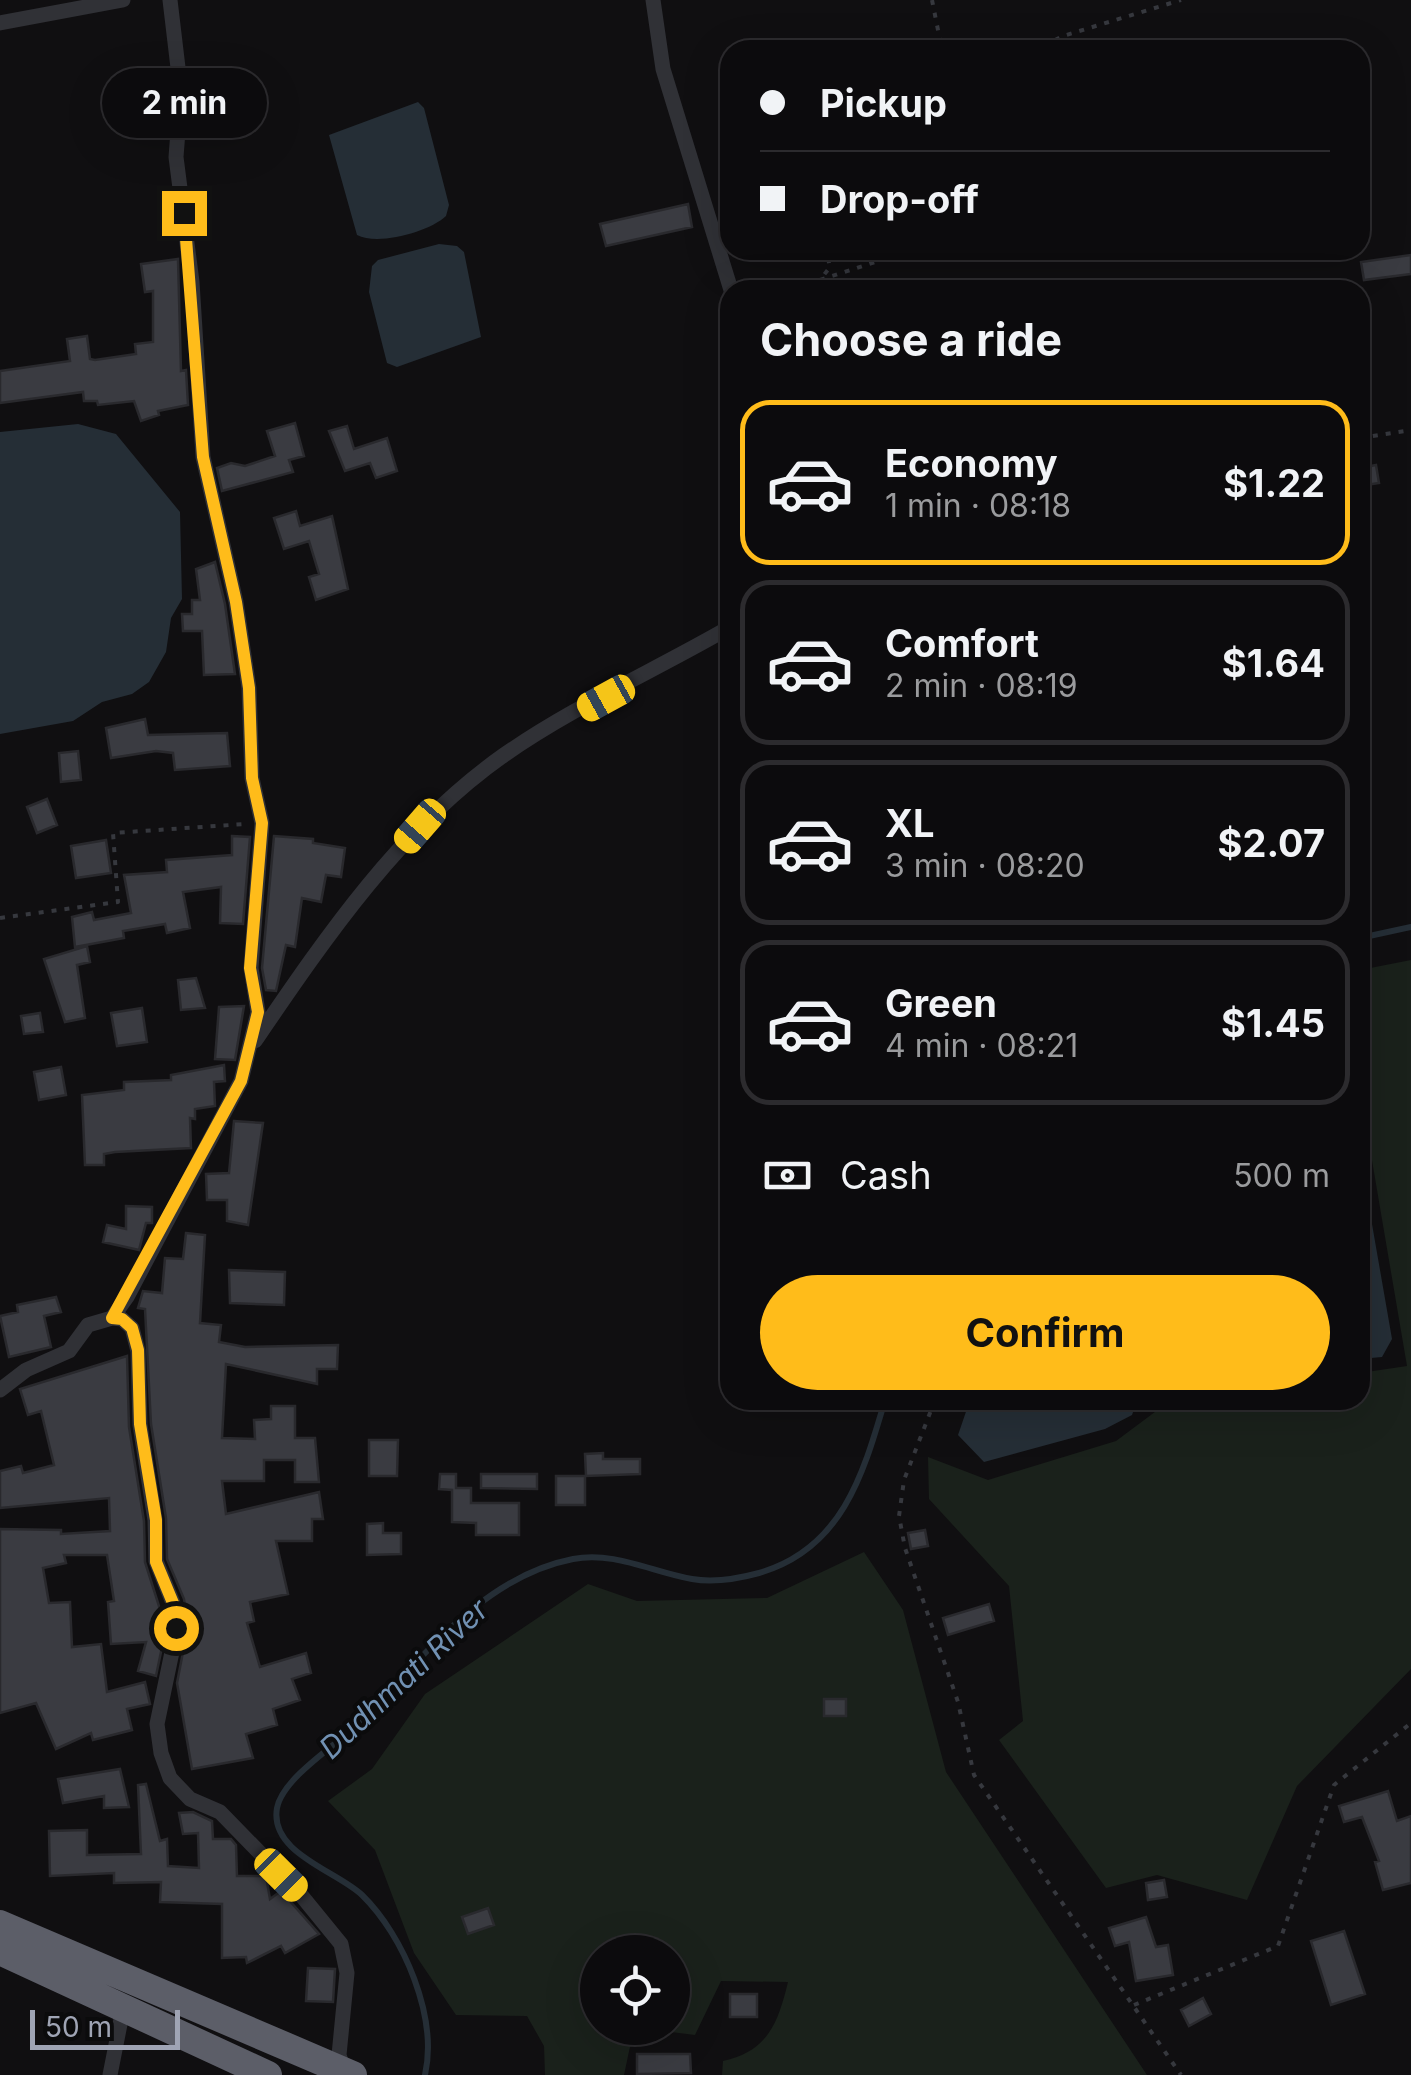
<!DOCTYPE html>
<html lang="en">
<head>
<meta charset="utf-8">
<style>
	body { margin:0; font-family:Inter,sans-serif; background:#151416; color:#f1f3f6; height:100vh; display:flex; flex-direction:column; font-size:38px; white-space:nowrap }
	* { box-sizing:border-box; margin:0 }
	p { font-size:32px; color:#9a9b9d }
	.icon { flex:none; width:55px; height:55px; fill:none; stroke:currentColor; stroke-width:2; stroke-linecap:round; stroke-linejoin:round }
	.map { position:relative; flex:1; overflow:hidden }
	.drawer { position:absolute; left:720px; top:280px; width:650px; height:1130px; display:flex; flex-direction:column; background:#0c0b0d; border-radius:30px; box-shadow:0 10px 40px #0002,0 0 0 2px #2c2b2e }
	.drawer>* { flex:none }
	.hud { position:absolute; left:720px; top:40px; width:650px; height:220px; border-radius:30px; box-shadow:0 10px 40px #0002,0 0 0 2px #2c2b2e; display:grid; align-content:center; height:220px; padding:0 40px; background:#0c0b0d }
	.buttons { position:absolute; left:580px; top:1935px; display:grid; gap:20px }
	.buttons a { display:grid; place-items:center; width:110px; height:110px; border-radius:50%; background:#0c0b0d; box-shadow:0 10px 40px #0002,0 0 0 2px #2c2b2e; font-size:50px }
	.scale { position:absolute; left:30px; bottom:25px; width:150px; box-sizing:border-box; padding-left:10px; border:5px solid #9fa4b4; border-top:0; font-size:28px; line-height:35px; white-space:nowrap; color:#9fa4b4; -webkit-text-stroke:8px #0b0b0c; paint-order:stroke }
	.end { position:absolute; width:45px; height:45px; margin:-22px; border:12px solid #ffbc1a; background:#111; box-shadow:0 0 0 5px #111 }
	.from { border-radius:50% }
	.bubble { position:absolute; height:70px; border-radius:35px; background:#0c0b0d; box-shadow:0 10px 40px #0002,0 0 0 2px #2c2b2e; font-size:32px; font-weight:700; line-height:70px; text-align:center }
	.car { position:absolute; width:30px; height:60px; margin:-30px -15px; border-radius:12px; box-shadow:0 0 8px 2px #0007; background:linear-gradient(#f5c518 24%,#345 0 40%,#f5c518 0 76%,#345 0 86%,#f5c518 0) }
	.hud b { display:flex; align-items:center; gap:35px; height:95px; font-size:38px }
	.hud b+b { border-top:2px solid #2c2b2e }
	.hud i { width:25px; height:25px; background:#f1f3f6 }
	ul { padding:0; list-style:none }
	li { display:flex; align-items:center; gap:30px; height:165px; margin:0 20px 15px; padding:0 20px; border:5px solid #2c2b2e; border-radius:30px }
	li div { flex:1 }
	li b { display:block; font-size:38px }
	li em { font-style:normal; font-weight:700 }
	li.on { border-color:#ffbc1a }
	li>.icon { width:90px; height:90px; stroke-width:1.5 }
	h2 { padding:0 40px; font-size:45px; line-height:120px }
	.pay { display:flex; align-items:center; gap:25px; height:110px; padding:0 40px; font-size:38px }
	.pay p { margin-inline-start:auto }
	.cta { display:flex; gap:20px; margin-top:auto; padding:20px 40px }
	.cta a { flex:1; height:115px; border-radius:60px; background:#ffbc1a; color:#111; font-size:40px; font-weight:700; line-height:115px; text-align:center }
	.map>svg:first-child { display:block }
	.green { fill:#1a211b }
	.water { fill:#252e36 }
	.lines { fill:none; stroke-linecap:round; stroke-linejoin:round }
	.stream { stroke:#252e36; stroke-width:6 }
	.building { fill:#3a3b41; stroke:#29292d; stroke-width:2.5 }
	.path { stroke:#36383e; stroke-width:4; stroke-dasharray:5 8; stroke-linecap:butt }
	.street { stroke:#303136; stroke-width:15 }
	.highway { stroke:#5c5e68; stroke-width:28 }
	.route { stroke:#ffbc1a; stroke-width:12 }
	.labels { text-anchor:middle; stroke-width:8; stroke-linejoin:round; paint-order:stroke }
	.water-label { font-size:30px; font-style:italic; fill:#7191b3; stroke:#0b0b0c }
</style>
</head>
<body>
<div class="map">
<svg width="1411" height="2075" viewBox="0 0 1411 2075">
	<rect width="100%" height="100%" fill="#100f11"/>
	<path class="green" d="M1411 960V1669L1297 1786 1247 1900 1157 1875 1106 1888 999 1740 1023 1721 1009 1586 929 1499 928 1457 988 1480 1116 1441 1171 1400H1360V1373L1407 1366 1360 1090V970Z
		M864 1552 903 1610 946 1772 1147 2075H722L723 2061C768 2051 778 2023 788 1982L721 1981 695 2035 639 2028H672V1952H598V2028H634L624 2075H545L544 2046 527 2016 456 2015 414 1953 375 1850 328 1801 372 1769 425 1694 588 1584 637 1601 767 1598Z"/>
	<path class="water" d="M418 102 424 108 449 205 446 216C429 232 378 246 357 235L329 135Z
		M439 244 457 246 464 252 481 337 397 367 387 363 369 292 372 266 378 260Z
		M78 424 116 434 180 512 182 599 171 618 166 652 149 682 132 694 102 702 73 721 0 734V432Z
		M1360 1155 1392 1339 1382 1357 1360 1359Z
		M970 1400H1137L1132 1415 1105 1429 984 1462 958 1435Z"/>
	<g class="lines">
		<path class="stream" d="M1360 938 1411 927
			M425 2075C438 2017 404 1936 362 1895 337 1871 269 1853 277 1808 283 1776 343 1741 366 1717 424 1655 485 1576 573 1559 614 1551 652 1572 692 1579 715 1583 737 1579 759 1573 842 1549 863 1475 885 1400"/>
	</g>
	<path class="building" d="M688 204 692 227 606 246 600 224Z
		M1411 255V274L1364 280 1361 262Z
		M178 259 181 371 186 370 188 405 158 411 159 415 141 421 134 401 98 405 97 401H84L83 392 0 403V371L70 361 67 339 87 336 90 359 95 360 136 354 135 344 153 342V291L145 292 141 264Z
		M295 423 304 456 289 460 293 472 222 491 217 468 231 463 245 466 275 456 267 431Z
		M347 426 354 449 387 438 397 471 376 478 370 463 345 471 329 431Z
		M1376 465 1379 483 1360 486V468Z
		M296 511 300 526 332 516 348 589 316 600 309 577 319 574 309 541 284 549 274 518Z
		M215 562 225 604 235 674 204 675 202 631H183L182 614H192V600H200L196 569Z
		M145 719 148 735 227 733 230 766 175 770 173 753 156 751 111 758 106 728Z
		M78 751 81 780 61 782 59 753Z
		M47 799 57 825 37 833 27 807Z
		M232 836 250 837 243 924 220 923 221 887 183 892 190 928 167 933 165 924 123 931 124 938 75 947 72 917 92 912 94 920 131 913 124 875 167 872 166 860 232 855Z
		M274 836 313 839V843L345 848 341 877 326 875 321 902 302 898 295 947 286 945 276 991 266 990 262 968Z
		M106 840 111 873 76 878 71 846Z
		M87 946 90 962 77 965 85 1018 65 1022 44 959Z
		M196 978 205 1008 181 1010 178 980Z
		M244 1006 235 1060 215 1059 219 1007Z
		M142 1008 147 1042 117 1046 111 1013Z
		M40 1013 43 1032 24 1034 21 1016Z
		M224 1065 225 1081 214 1082 215 1106 195 1109V1119L190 1118 191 1148 115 1152 104 1154V1165H85L82 1095 124 1090V1082L171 1080V1075Z
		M61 1067 66 1095 39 1100 34 1072Z
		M234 1121 263 1123 248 1225 227 1221V1200H207L206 1174 229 1173Z
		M126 1206 152 1207V1223H146L139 1250 103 1242 107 1225 126 1229Z
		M186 1233 205 1235 200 1323 221 1325 219 1342 245 1347 338 1345 337 1369H317V1384L226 1364 222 1438 255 1439 254 1420 271 1419V1406H295V1438H315L319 1482H295V1460H264V1481H222L226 1514 319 1492 323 1519H312V1541H276L288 1594 250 1602 254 1621 247 1623 260 1667 306 1653 311 1673 292 1679 300 1700 273 1709 277 1725 246 1734 253 1758 192 1769 177 1683 188 1626 184 1599 167 1559 166 1518 151 1424 145 1309 138 1308 143 1291 162 1293 165 1258 183 1259Z
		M229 1270 285 1272 284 1305 230 1303Z
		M56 1297 61 1312 44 1316 51 1347 9 1357 0 1316 18 1312 17 1305Z
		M127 1356 129 1427 144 1521 145 1562 166 1628 156 1676 138 1671 146 1642 111 1644 108 1602 114 1601 107 1555H64L66 1563 43 1568 49 1603 70 1602 72 1647 101 1644 107 1692 145 1682 150 1704 127 1709 132 1730 93 1740 91 1733 56 1749 36 1703 0 1713V1529L61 1530V1534L110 1531 109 1498 0 1508V1471L21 1466 23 1473 54 1465 41 1411 28 1415 20 1389Z
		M369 1440H398L397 1476H369Z
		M603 1453V1459H640V1474L586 1476 585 1454Z
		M440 1474H456V1488H471V1503H519V1535H476V1523L452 1522V1490L439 1489Z
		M481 1474H537V1489L481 1488Z
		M556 1476H585V1505H556Z
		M383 1523V1533H401V1554L367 1555V1524Z
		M925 1530 928 1546 911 1549 908 1533Z
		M989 1604 994 1621 948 1635 943 1618Z
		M824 1699H846V1716H824Z
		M120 1769 129 1807 104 1808V1796L63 1803 58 1779Z
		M146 1784 160 1841 167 1839 168 1866 199 1868 198 1833 183 1834 179 1813 193 1812 212 1821 213 1839H231L236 1845 237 1876H266L270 1899 281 1891 319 1934 285 1953 281 1946 247 1963 246 1957 222 1958V1904L160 1902 161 1882 114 1883V1873L50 1876 49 1831 87 1830V1855L141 1854 138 1785Z
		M1388 1791 1397 1821 1411 1816V1883L1383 1890 1375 1862 1379 1861 1362 1817 1344 1822 1339 1806Z
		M1164 1880 1167 1897 1148 1900 1146 1883Z
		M488 1908 494 1925 468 1934 462 1917Z
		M1146 1917 1156 1947 1168 1945 1173 1975 1136 1981 1129 1942 1115 1946 1109 1928Z
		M1344 1931 1365 1994 1331 2005 1311 1941Z
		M308 1968 335 1969 333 2002 306 2001Z
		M730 1994H757V2017H730Z
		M1203 1998 1211 2014 1189 2026 1181 2010Z
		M637 2054H690L691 2073 637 2074Z"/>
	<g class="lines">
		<path class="path" d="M932 0 942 50
			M1048 50 1051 42 1063 36 1181 0
			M820 280 912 250
			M790 290 820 280 830 267 826 250
			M1360 438 1411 430
			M0 918 118 902 113 833 245 824
			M935 1400 904 1480 899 1516 905 1548 958 1702 974 1775 1181 2075
			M1134 2005 1278 1946 1334 1785 1411 1723"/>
		<path class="street" d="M653 0 663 69 731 290
			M0 23 123 0
			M255 1041C326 937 400 828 504 755 574 706 656 670 730 627
			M112 1318 122 1319 132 1328 138 1351 140 1425 155 1520 156 1561 173 1603 177 1628 157 1724 161 1753 170 1778 190 1799 220 1812 301 1895 341 1944 347 1973 339 2055 344 2071
			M0 1390 26 1370 69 1351 88 1325 112 1318 127 1297 241 1081 258 1012 251 968 262 823 252 778 249 688 236 602 203 457 192 282 176 157 181 93 170 0
			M110 2075 123 2009"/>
		<path class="highway" d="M0 1924 353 2075
			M0 1951 268 2075"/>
	</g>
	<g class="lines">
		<path class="route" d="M176 1628 173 1603 156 1562V1520L140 1424 138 1350 132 1328 122 1319 112 1318 241 1081 258 1012 250 968 262 823 252 778 249 688 236 602 203 457 184 213"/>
	</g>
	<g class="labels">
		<g class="water-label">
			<text transform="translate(404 1679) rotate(-43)" y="10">Dudhmati River</text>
		</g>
	</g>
</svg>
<div class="buttons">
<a><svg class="icon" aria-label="locate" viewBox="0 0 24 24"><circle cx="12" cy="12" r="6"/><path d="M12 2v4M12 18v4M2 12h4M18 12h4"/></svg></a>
</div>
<div class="scale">50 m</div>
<i class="end from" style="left:176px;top:1628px"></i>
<i class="end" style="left:184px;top:213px"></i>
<div class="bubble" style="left:102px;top:68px;width:165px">2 min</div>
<i class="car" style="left:606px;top:698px;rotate:241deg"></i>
<i class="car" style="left:420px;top:826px;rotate:221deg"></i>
<i class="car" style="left:281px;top:1875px;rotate:135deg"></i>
<div class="hud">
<b><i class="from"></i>Pickup</b>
<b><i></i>Drop-off</b>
</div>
<section class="drawer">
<h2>Choose a ride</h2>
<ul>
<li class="on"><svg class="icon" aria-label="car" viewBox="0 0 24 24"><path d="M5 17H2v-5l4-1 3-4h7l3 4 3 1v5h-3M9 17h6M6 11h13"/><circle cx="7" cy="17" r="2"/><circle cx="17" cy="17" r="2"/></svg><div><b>Economy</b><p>1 min · 08:18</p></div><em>$1.22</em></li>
<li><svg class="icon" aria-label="car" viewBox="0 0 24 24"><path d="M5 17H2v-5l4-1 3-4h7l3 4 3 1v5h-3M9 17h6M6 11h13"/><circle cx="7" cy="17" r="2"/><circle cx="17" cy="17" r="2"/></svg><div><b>Comfort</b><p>2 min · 08:19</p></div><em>$1.64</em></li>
<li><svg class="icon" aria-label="car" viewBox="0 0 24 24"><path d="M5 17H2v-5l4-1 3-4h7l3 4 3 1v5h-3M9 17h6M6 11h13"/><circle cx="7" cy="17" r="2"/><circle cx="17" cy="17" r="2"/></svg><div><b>XL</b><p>3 min · 08:20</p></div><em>$2.07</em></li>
<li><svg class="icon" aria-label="car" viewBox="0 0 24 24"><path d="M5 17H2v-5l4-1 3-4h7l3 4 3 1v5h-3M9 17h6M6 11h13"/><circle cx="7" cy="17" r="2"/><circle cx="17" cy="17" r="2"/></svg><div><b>Green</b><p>4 min · 08:21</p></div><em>$1.45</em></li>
</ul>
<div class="pay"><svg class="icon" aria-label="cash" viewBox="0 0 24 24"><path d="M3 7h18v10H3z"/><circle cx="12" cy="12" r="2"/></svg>Cash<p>500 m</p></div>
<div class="cta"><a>Confirm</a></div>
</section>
</div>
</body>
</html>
